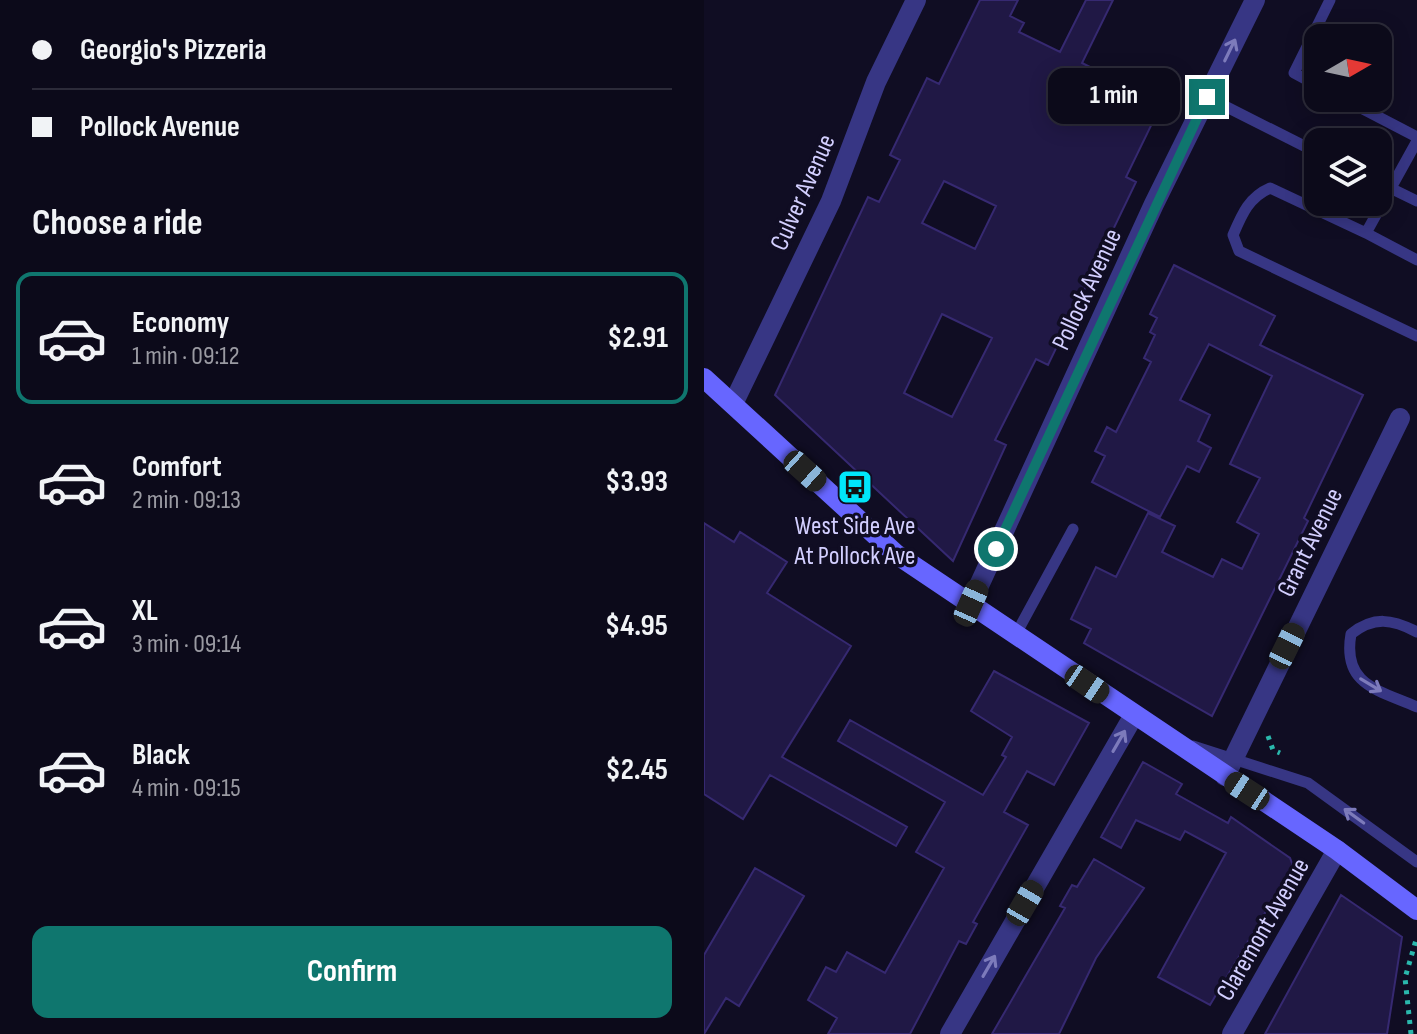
<!DOCTYPE html>
<html lang="en">
<head>
<meta charset="utf-8">
<style>
	body { margin:0; font-family:"Sofia Sans Condensed",sans-serif; background:#1a1827; color:#f1f3f6; height:100vh; display:flex; flex-direction:column; font-size:30px; white-space:nowrap }
	* { box-sizing:border-box; margin:0 }
	p { font-size:26px; color:#9a9aa2 }
	.icon { flex:none; width:44px; height:44px; fill:none; stroke:currentColor; stroke-width:2; stroke-linecap:round; stroke-linejoin:round }
	.map { position:relative; flex:1; overflow:hidden }
	.sheet { display:flex; flex-direction:column; background:#0c0a1a; width:704px }
	.sheet>* { flex:none }
	.banner { display:grid; align-content:center; height:176px; padding:0 32px; background:#0c0a1a }
	.needle { width:52px; rotate:81deg }
	.controls { position:absolute; left:600px; top:24px; display:grid; gap:16px }
	.controls a { display:grid; place-items:center; width:88px; height:88px; border-radius:16px; background:#0c0a1a; box-shadow:0 4px 20px #0003,0 0 0 2px #2c2b39; font-size:40px }
	.end { position:absolute; width:36px; height:36px; margin:-18px; border:10px solid #0f766e; background:#fff; box-shadow:0 0 0 4px #fff }
	.from { border-radius:50% }
	.bubble { position:absolute; height:56px; border-radius:16px; background:#0c0a1a; box-shadow:0 4px 20px #0003,0 0 0 2px #2c2b39; font-size:26px; font-weight:700; line-height:56px; text-align:center }
	.car { position:absolute; width:24px; height:48px; margin:-24px -12px; border-radius:10px; box-shadow:0 0 6px 2px #0007; background:linear-gradient(#222 24%,#8ab4d8 0 40%,#222 0 76%,#8ab4d8 0 86%,#222 0) }
	.banner b { display:flex; align-items:center; gap:28px; height:76px; font-size:30px }
	.banner b+b { border-top:2px solid #2c2b39 }
	.banner i { width:20px; height:20px; background:#f1f3f6 }
	ul { padding:0; list-style:none }
	li { display:flex; align-items:center; gap:24px; height:132px; margin:0 16px 12px; padding:0 16px; border:4px solid transparent; border-radius:16px }
	li div { flex:1 }
	li b { display:block; font-size:30px }
	li em { font-style:normal; font-weight:700 }
	li.on { border-color:#0f766e }
	li>.icon { width:72px; height:72px; stroke-width:1.5 }
	h2 { padding:0 32px; font-size:36px; line-height:96px }
	.action { display:flex; gap:16px; margin-top:auto; padding:16px 32px }
	.action a { flex:1; height:92px; border-radius:16px; background:#0f766e; color:#fff; font-size:32px; font-weight:700; line-height:92px; text-align:center }
	main { display:flex; flex:1; min-height:0 }
	.map>svg:first-child { display:block }
	.building { fill:#201845; stroke:#362971; stroke-width:2; fill-rule:evenodd }
	.lines { fill:none; stroke-linecap:round; stroke-linejoin:round }
	.path { stroke:#2ab8ad; stroke-width:5; stroke-dasharray:4 6; stroke-linecap:butt }
	.service { stroke:#373684; stroke-width:11 }
	.minor { stroke:#373684; stroke-width:20 }
	.tertiary { stroke:#373684; stroke-width:20 }
	.secondary { stroke:#6766ff; stroke-width:20 }
	.oneway { stroke:#7d7bbb }
	.route { stroke:#0f766e; stroke-width:10 }
	.labels { text-anchor:middle; stroke-width:7; stroke-linejoin:round; paint-order:stroke }
	.street-label { font-size:26px; fill:#d3cfff; stroke:#100d23 }
	.poi-label { font-size:26px; fill:#d3cfff; stroke:#100d23 }
</style>
</head>
<body>
<main>
<section class="sheet">
<div class="banner">
<b><i class="from"></i>Georgio's Pizzeria</b>
<b><i></i>Pollock Avenue</b>
</div>
<h2>Choose a ride</h2>
<ul>
<li class="on"><svg class="icon" aria-label="car" viewBox="0 0 24 24"><path d="M5 17H2v-5l4-1 3-4h7l3 4 3 1v5h-3M9 17h6M6 11h13"/><circle cx="7" cy="17" r="2"/><circle cx="17" cy="17" r="2"/></svg><div><b>Economy</b><p>1 min · 09:12</p></div><em>$2.91</em></li>
<li><svg class="icon" aria-label="car" viewBox="0 0 24 24"><path d="M5 17H2v-5l4-1 3-4h7l3 4 3 1v5h-3M9 17h6M6 11h13"/><circle cx="7" cy="17" r="2"/><circle cx="17" cy="17" r="2"/></svg><div><b>Comfort</b><p>2 min · 09:13</p></div><em>$3.93</em></li>
<li><svg class="icon" aria-label="car" viewBox="0 0 24 24"><path d="M5 17H2v-5l4-1 3-4h7l3 4 3 1v5h-3M9 17h6M6 11h13"/><circle cx="7" cy="17" r="2"/><circle cx="17" cy="17" r="2"/></svg><div><b>XL</b><p>3 min · 09:14</p></div><em>$4.95</em></li>
<li><svg class="icon" aria-label="car" viewBox="0 0 24 24"><path d="M5 17H2v-5l4-1 3-4h7l3 4 3 1v5h-3M9 17h6M6 11h13"/><circle cx="7" cy="17" r="2"/><circle cx="17" cy="17" r="2"/></svg><div><b>Black</b><p>4 min · 09:15</p></div><em>$2.45</em></li>
</ul>
<div class="action"><a>Confirm</a></div>
</section>
<div class="map">
<svg width="713" height="1034" viewBox="0 0 713 1034">
	<rect width="100%" height="100%" fill="#100d23"/>
	<path class="building" d="M276 0H314L306 16 320 23 315 32 356 52 382 0H409L378 63 458 103 422 177 432 182 344 365 332 359 291 440 302 445 249 561 71 395 164 197 175 202 196 160 186 155 223 78 235 84ZM240 181 292 206 271 249 218 223ZM238 314 288 338 248 417 200 393Z
		M470 265 571 316 556 345 659 395 600 518 604 521 508 716 380 643 387 629 367 619 392 567 412 577 444 513 471 526 458 552 509 577 518 559 538 569 555 534 533 522 556 478 526 464 568 376 505 344 476 400 506 415 494 441 507 448 495 472 483 466 456 517 388 482 401 456 391 451 403 427 412 432 447 362 440 358 451 335 446 332 453 318 446 314Z
		M0 523 30 542 36 532 83 562 63 593 147 646 78 757 203 827 192 846 66 775 39 819 0 794Z
		M290 671 385 723 350 785 323 771 300 812 324 825 269 922 273 924 262 944 255 941 206 1034H124L133 1018 104 1000 122 967 132 972 143 952 181 973 240 868 212 852 241 802 134 741 146 720 279 795 302 757 298 755 308 737 267 711Z
		M439 762 478 784 472 794 524 823 527 817 586 858 589 866 506 1005 454 977 522 853 481 831 476 840 432 820 417 848 397 837Z
		M390 859 440 888 392 958 355 1034H288L361 908 356 906 368 885 373 887Z
		M51 868 100 896 35 1006 22 998 0 1034V955Z
		M637 895 698 937 683 1034H561Z"/>
	<g class="lines">
		<path class="path" d="M564 736 569 750 576 753
			M707 1034 701 978 712 940"/>
		<path class="service" d="M614 86 590 73 626 0
			M503 97 614 153
			M638 98 713 137
			M713 141 662 233 713 260
			M674 182 713 201
			M662 233 566 188C545 197 538 214 529 235L535 251 713 336
			M713 632C688 619 670 616 647 634 638 685 674 690 713 707
			M311 636 369 529
			M489 746 604 783 713 862"/>
		<path class="minor" d="M267 603 450 204 551 0
			M521 776 696 418
			M246 1034 430 715
			M528 1034 633 850"/>
		<path class="tertiary" d="M29 404 127 201 172 82 212 0"/>
		<path class="secondary" d="M0 378 192 554 633 850 713 910"/>
	</g>
	<defs><path id="oneway-shaft" d="M-6 0H5M1.5-3L5.5 0L1.5 3" fill="none" stroke-width="1.6" stroke-linecap="round" stroke-linejoin="round" transform="scale(2)"/></defs>
	<g class="oneway">
		<use href="#oneway-shaft" transform="translate(526 50) rotate(-64)"/>
		<use href="#oneway-shaft" transform="translate(667 685) rotate(31)"/>
		<use href="#oneway-shaft" transform="translate(415 741) rotate(-60)"/>
		<use href="#oneway-shaft" transform="translate(650 816) rotate(-144)"/>
		<use href="#oneway-shaft" transform="translate(285 966) rotate(-60)"/>
	</g>
	<g class="lines">
		<path class="route" d="M292 549 503 97"/>
	</g>
	<defs>
		<symbol id="bus-square" viewBox="-11 -11 22 22"><rect x="-9" y="-9" width="18" height="18" rx="4" fill="#00e6fa" stroke="#100d23"/><path d="M-5-6H5V4H4V6H2V4H-2V6H-4V4H-5ZM-3.5-4V0h7V-4ZM-3.5 1.2v1.5H-2V1.2ZM2 1.2v1.5H3.5V1.2Z" fill="#111"/></symbol>
	</defs>
	<g fill-rule="evenodd">
		<use href="#bus-square" x="131" y="467" width="40" height="40"/>
	</g>
	<g class="labels">
		<g class="street-label">
			<text transform="translate(98 192) rotate(-66)" y="9">Culver Avenue</text>
			<text transform="translate(382 289) rotate(-65)" y="9">Pollock Avenue</text>
			<text transform="translate(605 542) rotate(-64)" y="9">Grant Avenue</text>
			<text transform="translate(558 929) rotate(-60)" y="9">Claremont Avenue</text>
		</g>
		<g class="poi-label">
			<text x="151" y="534">West Side Ave<tspan x="151" dy="30">At Pollock Ave</tspan></text>
		</g>
	</g>
</svg>
<div class="controls">
<a><svg class="needle" viewBox="-14 -14 28 28"><path d="M0-13l5 13h-10z" fill="#e53935"/><path d="M0 13l5-13h-10z" fill="#9a9aa2"/></svg></a>
<a><svg class="icon" aria-label="layers" viewBox="0 0 24 24"><path d="M12 4l9 5-9 5-9-5zM3 14l9 5 9-5"/></svg></a>
</div>
<i class="end from" style="left:292px;top:549px"></i>
<i class="end" style="left:503px;top:97px"></i>
<div class="bubble" style="left:344px;top:68px;width:132px">1 min</div>
<i class="car" style="left:101px;top:471px;rotate:132deg"></i>
<i class="car" style="left:267px;top:603px;rotate:24deg"></i>
<i class="car" style="left:583px;top:646px;rotate:26deg"></i>
<i class="car" style="left:383px;top:684px;rotate:124deg"></i>
<i class="car" style="left:543px;top:791px;rotate:303deg"></i>
<i class="car" style="left:321px;top:903px;rotate:30deg"></i>
</div>
</main>
</body>
</html>
